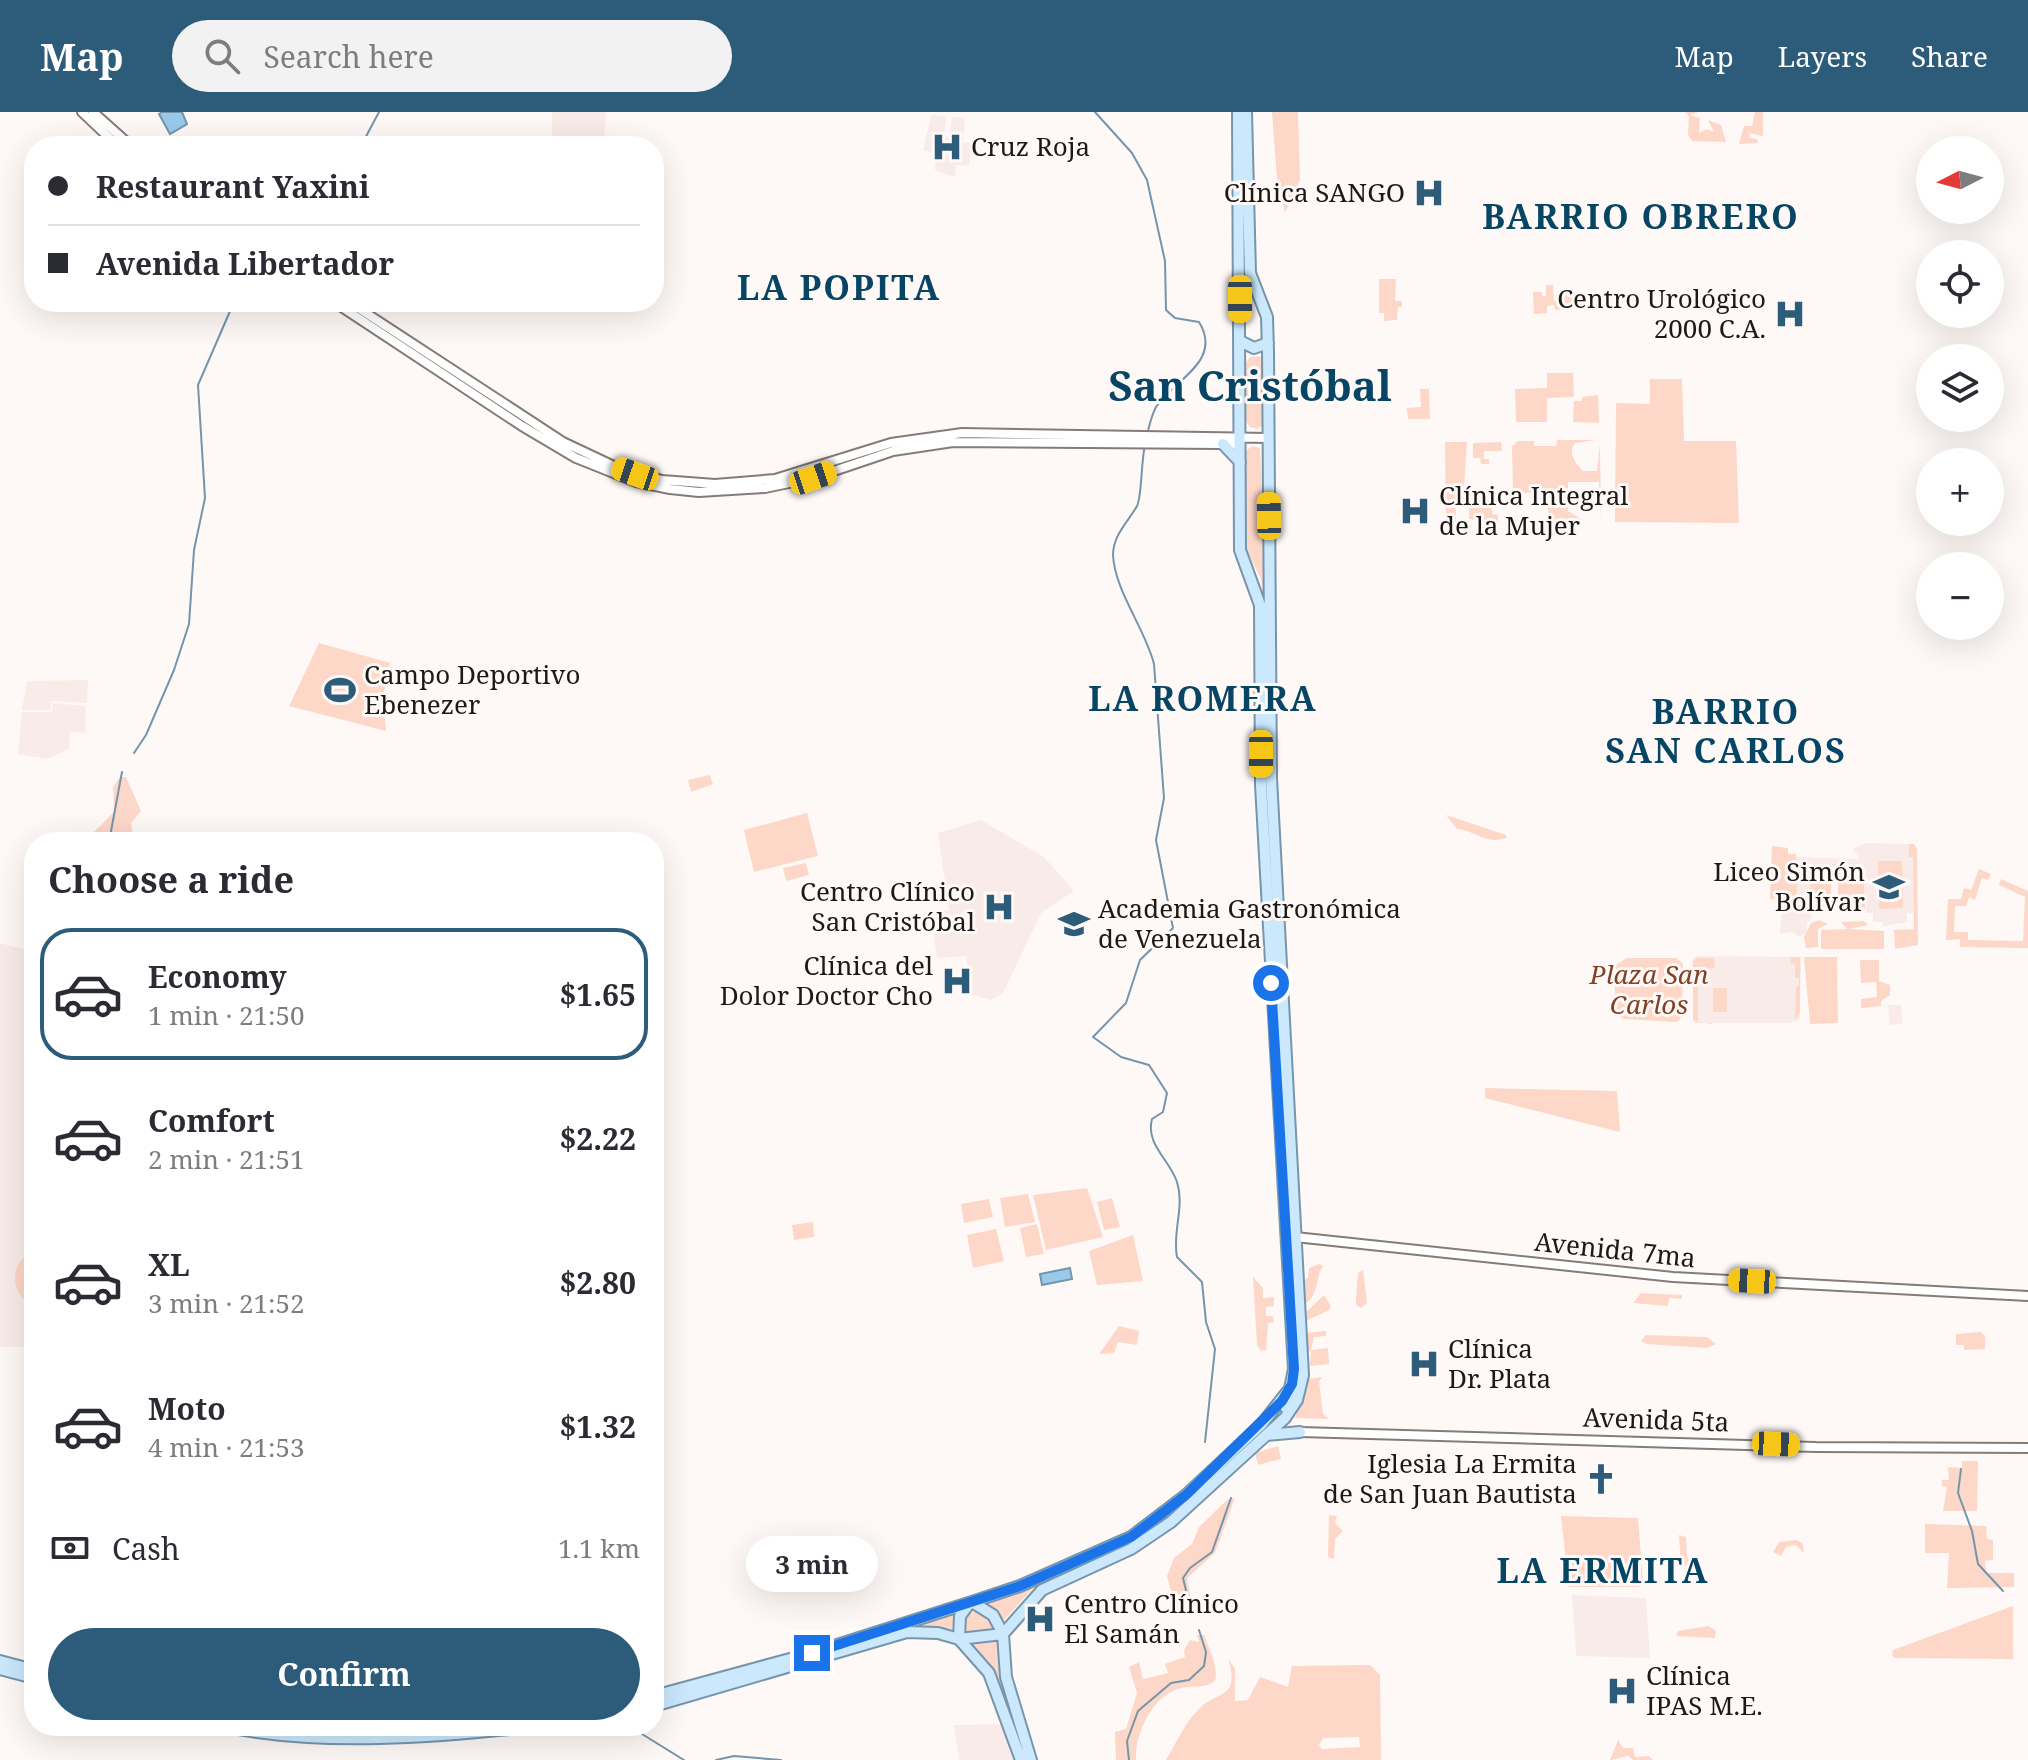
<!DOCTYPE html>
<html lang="en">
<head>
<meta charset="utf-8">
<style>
	body { margin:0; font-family:"Noto Serif",serif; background:#f2f2f3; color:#2b2b33; height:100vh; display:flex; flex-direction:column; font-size:30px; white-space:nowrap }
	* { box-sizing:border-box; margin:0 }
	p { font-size:26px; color:#7c7c81 }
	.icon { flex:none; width:44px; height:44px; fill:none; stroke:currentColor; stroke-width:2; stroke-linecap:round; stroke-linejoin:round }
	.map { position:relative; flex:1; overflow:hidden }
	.details { position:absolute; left:24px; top:720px; width:640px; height:904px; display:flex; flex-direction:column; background:#fff; border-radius:32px; box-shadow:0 8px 32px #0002 }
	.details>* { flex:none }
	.guide { position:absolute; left:24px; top:24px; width:640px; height:176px; border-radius:32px; box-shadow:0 8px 32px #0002; display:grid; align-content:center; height:176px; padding:0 24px; background:#fff }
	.needle { width:52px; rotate:264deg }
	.buttons { position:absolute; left:1916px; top:24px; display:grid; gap:16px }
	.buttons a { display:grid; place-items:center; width:88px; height:88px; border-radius:50%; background:#fff; box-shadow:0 8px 32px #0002; font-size:40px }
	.end { position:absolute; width:36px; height:36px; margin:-18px; border:10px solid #1a73e8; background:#fff; box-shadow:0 0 0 4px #fff }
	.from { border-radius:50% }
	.bubble { position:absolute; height:56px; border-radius:28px; background:#fff; box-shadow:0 8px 32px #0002; font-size:26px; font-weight:700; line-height:56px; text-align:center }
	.car { position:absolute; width:24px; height:48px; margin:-24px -12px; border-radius:10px; box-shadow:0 0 6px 2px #0007; background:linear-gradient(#f5c518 24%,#345 0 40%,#f5c518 0 76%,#345 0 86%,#f5c518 0) }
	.guide b { display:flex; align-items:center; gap:28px; height:76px; font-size:30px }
	.guide b+b { border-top:2px solid #e1e1e2 }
	.guide i { width:20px; height:20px; background:#2b2b33 }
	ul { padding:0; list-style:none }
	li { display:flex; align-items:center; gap:24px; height:132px; margin:0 16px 12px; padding:0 8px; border:4px solid transparent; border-radius:32px }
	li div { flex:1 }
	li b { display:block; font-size:30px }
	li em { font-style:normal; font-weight:700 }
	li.selected { border-color:#2c5c7a }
	li>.icon { width:72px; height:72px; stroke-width:1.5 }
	h2 { padding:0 24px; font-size:36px; line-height:96px }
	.pay { display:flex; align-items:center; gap:20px; height:88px; padding:0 24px; font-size:30px }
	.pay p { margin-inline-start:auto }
	.button { display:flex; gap:16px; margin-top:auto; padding:16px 24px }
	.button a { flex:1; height:92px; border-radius:48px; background:#2c5c7a; color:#fff; font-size:32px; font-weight:700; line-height:92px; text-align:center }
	header { display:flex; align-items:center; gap:48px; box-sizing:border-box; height:112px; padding:0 40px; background:#2c5c7a; color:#fff }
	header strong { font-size:38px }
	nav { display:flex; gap:44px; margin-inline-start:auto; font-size:28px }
	.search { width:560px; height:72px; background:#f2f2f3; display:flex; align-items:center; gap:20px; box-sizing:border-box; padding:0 28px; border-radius:44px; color:#7c7c81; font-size:30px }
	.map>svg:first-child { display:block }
	.built { fill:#f9ece8 }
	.green { fill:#fdd7c8; fill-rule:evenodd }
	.water { fill:#99caec; stroke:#7495ac; stroke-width:2 }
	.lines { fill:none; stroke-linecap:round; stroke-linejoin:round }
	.stream { stroke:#7495ac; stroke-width:2 }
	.minor-casing { stroke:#867b77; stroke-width:12 }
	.major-casing { stroke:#7896ab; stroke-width:14 }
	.minor { stroke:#fff; stroke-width:8 }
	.major { stroke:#cbe8fd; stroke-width:10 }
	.route { stroke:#1a73e8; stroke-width:10 }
	.labels { text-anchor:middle; stroke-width:6; stroke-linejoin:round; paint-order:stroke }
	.poi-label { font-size:26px; fill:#1d1917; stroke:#fef9f7; text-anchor:start }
	.park-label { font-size:26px; font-style:italic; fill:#824024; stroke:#fef9f7 }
	.street-label { font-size:26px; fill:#1d1917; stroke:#fef9f7 }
	.district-label { font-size:34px; font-weight:bold; letter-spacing:2px; fill:#074565; stroke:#fef9f7 }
	.town-label { font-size:42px; font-weight:bold; fill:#074565; stroke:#fef9f7 }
</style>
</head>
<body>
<header>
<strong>Map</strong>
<div class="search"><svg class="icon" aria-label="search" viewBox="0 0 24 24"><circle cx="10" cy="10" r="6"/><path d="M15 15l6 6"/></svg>Search here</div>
<nav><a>Map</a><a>Layers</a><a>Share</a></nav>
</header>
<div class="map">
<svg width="2028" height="1648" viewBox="0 0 2028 1648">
	<rect width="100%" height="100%" fill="#fef9f7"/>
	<path class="built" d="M552 0H606L604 34H552Z
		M931 3 946 4 945 24 949 25 952 5 965 6 963 30 971 31 969 54 956 53 955 65 935 58 936 40 923 39Z
		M88 568 87 591 52 589 50 598H22L27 569Z
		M53 591 86 594 85 621 70 620 69 637 47 647 18 642 22 600H52Z
		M981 708 1044 745 1074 779 1041 801 1003 881 991 888 973 883 966 844 937 846 930 801 949 798 938 721Z
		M1866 731 1909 732V744H1913L1914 801H1907V810L1883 814V810H1873V801H1866L1864 763 1810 764 1811 809 1807 810V820L1800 825 1792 820 1780 822 1782 798 1775 793 1782 786H1797L1796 745 1860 747 1853 737Z
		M0 831 34 840V1235H0Z
		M1697 844 1801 845 1800 907 1790 911H1695L1692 848Z
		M1888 893H1901L1902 912 1890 913Z
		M1572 1483 1646 1486 1650 1546 1576 1544Z
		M1005 1612 1016 1648H959L954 1613Z"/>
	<path class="green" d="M1272 0H1298L1300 68 1285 101 1277 68Z
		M1685 0H1698L1690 3 1700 6 1699 21 1707 17 1714 20 1708 8 1721 13 1726 30 1692 29 1688 23 1689 4Z
		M1755 0H1763V24L1749 21 1750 26 1757 27 1758 31 1739 32 1744 14H1752Z
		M1379 167H1396L1395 189H1402V195H1398L1397 208 1384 209V201H1379Z
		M1546 173H1553L1554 189 1560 188V177L1572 176V197L1555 198 1554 193 1547 194V201L1534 202 1533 180H1542V184H1546Z
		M1259 244 1263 247V313L1258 317 1250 315 1245 308V252L1250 245Z
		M1547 261H1573L1574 285 1547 286V310H1516L1515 277 1547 276Z
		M1650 267H1682L1684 329H1736L1739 411 1615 410 1616 291 1650 292Z
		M1420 277H1429L1430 307H1408L1407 296 1421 295Z
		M1598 283 1599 311 1573 310 1574 289H1582V285Z
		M1557 328H1596L1575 331C1567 342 1576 351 1583 359H1597L1600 332 1601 408 1599 370H1568V399L1583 408 1549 407 1547 380 1513 381 1512 334 1518 329H1534V334H1556Z
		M1445 330H1467L1464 374 1455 375 1456 409 1470 410V414L1446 415Z
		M1501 330 1502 339H1484V347H1489V352H1481L1480 346H1473V331Z
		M1253 334 1260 336 1268 495H1264L1261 467 1247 439 1245 339Z
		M1473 388H1491L1492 402 1498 403V410L1469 407V391Z
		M319 531 390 551 383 586 386 619 289 594Z
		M710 663 713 672 691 680 688 668Z
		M120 665H126L141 699 131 711 134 730H84L114 700 113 675Z
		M807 701 818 744 754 760 744 718Z
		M1446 703 1506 723V726C1484 733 1478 719 1457 717Z
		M1909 732H1914L1917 737 1918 833 1895 837 1894 818 1914 817 1913 745H1909Z
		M1772 734 1788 736V742H1796L1797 786 1770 787Z
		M1878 749H1902L1903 796 1879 797Z
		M806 751 809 763 786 769 783 756Z
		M1979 757 1991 762 1988 768 1982 766 1975 788 1969 785 1966 794H1955L1954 820H1968V828L2023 829 2025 785 1999 773 2001 767 2028 779V836L1960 835V827L1946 828 1948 787H1961L1964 776 1971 778Z
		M1831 764V794L1811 798 1810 765Z
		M1838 764H1864L1865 797 1838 794Z
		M1819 808 1828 812 1818 817V835L1806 836 1804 825 1811 811Z
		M1864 809 1868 813 1849 817 1884 819V837H1821V818L1847 817 1841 810Z
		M1790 845H1800V901L1795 908 1796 875 1799 874V866H1795V852L1791 851Z
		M1804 845H1837L1838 911 1810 912Z
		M1627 846H1676L1683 852 1682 905 1677 910 1623 907 1616 901 1614 854Z
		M1697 846H1714L1715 856 1698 857V910L1717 912 1693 909V849Z
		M1860 848H1879V869L1890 873V883L1881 889V894L1861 896V887L1877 885 1876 870 1861 871Z
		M1713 876H1727V900H1713Z
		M1485 976 1617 979 1620 1020 1485 986Z
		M1087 1076 1103 1125 1046 1138 1033 1083Z
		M1028 1082 1035 1110 1005 1115 1000 1086Z
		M1112 1086 1120 1115 1104 1118 1097 1090Z
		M989 1087 993 1105 964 1111 961 1092Z
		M813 1110 814 1125 794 1128 792 1113Z
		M1037 1112 1044 1142 1026 1145 1020 1116Z
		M996 1117 1004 1149 973 1156 967 1123Z
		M1133 1123 1143 1169 1097 1173 1089 1139Z
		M34 1138V1195C9 1182 8 1151 34 1138Z
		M1319 1152 1323 1154C1315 1166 1319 1183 1305 1192L1302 1172 1308 1165 1309 1156Z
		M1363 1158 1367 1191 1361 1196 1356 1193C1356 1183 1357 1172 1358 1161Z
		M1253 1165 1263 1176V1186L1274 1185V1194L1266 1195V1204H1273L1274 1210 1268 1211 1266 1238 1261 1239 1257 1233Z
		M1641 1181 1682 1183V1187L1669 1186 1668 1194 1633 1191Z
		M1324 1183 1331 1194 1329 1198 1304 1210V1202Z
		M1119 1214 1139 1219 1137 1233 1118 1230 1114 1241 1099 1242Z
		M1326 1219V1224L1314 1225 1311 1238 1328 1236 1329 1252 1310 1254 1311 1239H1306L1304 1221Z
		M1981 1220 1985 1224V1237L1964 1238V1233H1956V1222Z
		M1646 1223 1707 1225 1716 1232 1707 1236 1647 1232 1641 1229Z
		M1322 1265 1319 1270 1323 1302 1329 1307 1295 1306 1308 1267Z
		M1278 1334 1281 1347 1258 1353 1255 1341Z
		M1962 1349H1978L1977 1399H1943L1947 1375 1942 1374V1368H1949L1948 1355 1962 1356Z
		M1235 1386 1215 1441 1187 1466 1192 1491H1186L1183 1486 1184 1492 1175 1494 1167 1464 1174 1446 1192 1432 1199 1415 1227 1388Z
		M1329 1403 1337 1404 1335 1411 1343 1419 1335 1427 1334 1447 1328 1445Z
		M1561 1404 1638 1406 1643 1470 1639 1475H1569Z
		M1925 1412 1986 1414 1987 1427 1993 1428V1448L1985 1449 1986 1461H2014V1475L1947 1476 1949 1441H1925Z
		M1679 1423 1686 1425 1687 1445 1699 1452 1681 1455Z
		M1797 1428 1803 1432 1804 1441 1796 1433 1786 1435 1781 1444 1773 1440 1779 1430Z
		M1035 1474 1004 1508 989 1491Z
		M2013 1494V1547L1895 1546 1892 1543 1893 1538Z
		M979 1498 987 1503 993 1517 970 1522 964 1520V1504Z
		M956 1501 953 1517 919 1514 918 1511Z
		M1709 1514 1716 1519 1715 1526 1676 1524 1678 1519Z
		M1197 1523H1204C1209 1536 1219 1556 1215 1569 1202 1578 1192 1572 1178 1577 1152 1585 1135 1621 1136 1648H1116L1115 1620 1126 1617 1137 1581 1129 1555 1139 1550 1143 1567 1168 1561 1165 1552 1185 1545 1184 1538 1190 1528 1199 1530Z
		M997 1528 1004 1583H1003L989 1554 972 1532Z
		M1228 1546 1235 1557V1589L1248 1588 1260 1565 1288 1575 1292 1554 1370 1553 1380 1563 1381 1648H1166C1175 1633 1185 1611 1197 1599 1216 1577 1241 1590 1228 1546ZM1323 1626 1359 1625 1360 1635 1322 1637 1319 1633Z
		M1618 1628 1623 1636H1633L1635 1645 1649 1644 1653 1648H1633L1628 1644 1610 1648Z"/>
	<path class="water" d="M162 0H182L187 12 170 22 159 2Z
		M1070 1156 1072 1167 1042 1173 1040 1162Z"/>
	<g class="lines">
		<path class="stream" d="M1095 0 1132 41 1147 68 1165 149 1166 198 1175 206 1199 210C1223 249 1175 267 1156 295 1152 302 1150 311 1148 319
			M361 34 379 0
			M1145 333C1141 349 1142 384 1137 394 1128 410 1113 423 1113 443 1115 480 1145 516 1154 552L1164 686 1156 728 1173 816 1140 848 1126 891 1093 925 1121 945 1149 953 1167 981 1163 1000 1152 1007C1145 1032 1170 1048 1177 1070 1185 1095 1172 1120 1177 1145L1202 1170 1206 1210 1215 1237 1205 1330
			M134 641 146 623 174 558 189 512 194 438 205 386 198 273 234 190
			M109 730 122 660
			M1961 1357 1958 1381 1972 1419 1978 1452 2003 1479
			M1189 1491 1183 1466 1190 1456 1212 1440 1231 1386
			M629 1614 684 1648
			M716 1648 734 1644 781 1648
			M1129 1648 1127 1629 1138 1599 1171 1571 1189 1568 1204 1554 1206 1540 1199 1518"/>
		<defs>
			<path id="minor" d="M82 0 118 34
				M93 0 131 34
				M334 190 522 314 576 346 636 370 670 377 699 380 765 376 813 366 893 339 953 330 1223 332H1236L1240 327
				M349 190 563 330 616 355 662 368 715 372 775 367 891 331 962 321 1269 326
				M1295 1125 1673 1165 2028 1184
				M1300 1320 1816 1335 2028 1336"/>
			<path id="major" d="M1238 0 1240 438 1260 493 1261 673 1294 1257 1286 1296
				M1240 229 1254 236 1268 231
				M1223 332 1240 350
				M1267 1323 1300 1320
				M972 1490 993 1503 1003 1522 1006 1565 1031 1648
				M959 1527 989 1561 1021 1648
				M959 1527 960 1504 969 1492
				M0 1549 34 1558
				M0 1557 34 1566
				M654 1584 812 1541 972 1490 1020 1474 1131 1425 1186 1383 1262 1312 1287 1280
				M654 1594 907 1520 938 1521 959 1527 1003 1522 1042 1478 1131 1437 1171 1410 1285 1306 1297 1288 1303 1263 1271 666 1268 240 1267 205 1250 161 1246 0
				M222 1614C321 1635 438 1625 538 1614
				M271 1614H370"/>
		</defs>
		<use href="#minor" class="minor-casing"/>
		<use href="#major" class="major-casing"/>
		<use href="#minor" class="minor"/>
		<use href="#major" class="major"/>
	</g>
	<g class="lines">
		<path class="route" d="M812 1541 1020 1474 1131 1425 1186 1383 1282 1289 1292 1272 1294 1257 1271 871"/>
	</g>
	<defs>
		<symbol id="hospital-bare" viewBox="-9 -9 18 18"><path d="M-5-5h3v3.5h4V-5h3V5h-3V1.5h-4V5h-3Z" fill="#2c5c7a" stroke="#fef9f7" stroke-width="2.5" paint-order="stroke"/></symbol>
		<symbol id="stadium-bare" viewBox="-9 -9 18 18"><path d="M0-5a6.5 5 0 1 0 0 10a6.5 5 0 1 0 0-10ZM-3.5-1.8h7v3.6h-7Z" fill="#2c5c7a" stroke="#fef9f7" stroke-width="2.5" paint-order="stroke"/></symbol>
		<symbol id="university-bare" viewBox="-9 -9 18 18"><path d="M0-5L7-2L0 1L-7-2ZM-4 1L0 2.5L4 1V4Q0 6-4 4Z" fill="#2c5c7a" stroke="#fef9f7" stroke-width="2.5" paint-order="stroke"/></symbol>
		<symbol id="church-bare" viewBox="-9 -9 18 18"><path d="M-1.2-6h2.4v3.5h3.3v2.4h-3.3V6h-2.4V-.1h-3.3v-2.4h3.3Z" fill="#2c5c7a" stroke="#fef9f7" stroke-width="2.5" paint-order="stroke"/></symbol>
	</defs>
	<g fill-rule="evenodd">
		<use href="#hospital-bare" x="925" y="13" width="44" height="44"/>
		<use href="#hospital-bare" x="1407" y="59" width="44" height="44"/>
		<use href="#hospital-bare" x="1768" y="180" width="44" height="44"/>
		<use href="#hospital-bare" x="1393" y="377" width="44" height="44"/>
		<use href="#stadium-bare" x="318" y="556" width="44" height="44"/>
		<use href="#university-bare" x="1867" y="753" width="44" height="44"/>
		<use href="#hospital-bare" x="977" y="773" width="44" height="44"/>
		<use href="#university-bare" x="1052" y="790" width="44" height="44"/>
		<use href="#hospital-bare" x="935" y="847" width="44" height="44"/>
		<use href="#hospital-bare" x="1402" y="1230" width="44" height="44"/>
		<use href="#church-bare" x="1579" y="1345" width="44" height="44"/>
		<use href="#hospital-bare" x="1018" y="1485" width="44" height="44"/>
		<use href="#hospital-bare" x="1600" y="1557" width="44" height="44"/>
	</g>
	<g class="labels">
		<g class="poi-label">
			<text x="971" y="44">Cruz Roja</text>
			<text x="1405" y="90" text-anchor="end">Clínica SANGO</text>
			<text x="1766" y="196" text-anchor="end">Centro Urológico<tspan x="1766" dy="30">2000 C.A.</tspan></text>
			<text x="1439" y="393">Clínica Integral<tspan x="1439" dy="30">de la Mujer</tspan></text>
			<text x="364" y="572">Campo Deportivo<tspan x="364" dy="30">Ebenezer</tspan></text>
			<text x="1865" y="769" text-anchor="end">Liceo Simón<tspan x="1865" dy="30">Bolívar</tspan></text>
			<text x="975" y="789" text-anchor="end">Centro Clínico<tspan x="975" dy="30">San Cristóbal</tspan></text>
			<text x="1098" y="806">Academia Gastronómica<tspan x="1098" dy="30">de Venezuela</tspan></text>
			<text x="933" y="863" text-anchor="end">Clínica del<tspan x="933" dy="30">Dolor Doctor Cho</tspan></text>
			<text x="1448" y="1246">Clínica<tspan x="1448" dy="30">Dr. Plata</tspan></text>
			<text x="1577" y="1361" text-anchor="end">Iglesia La Ermita<tspan x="1577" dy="30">de San Juan Bautista</tspan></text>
			<text x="1064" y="1501">Centro Clínico<tspan x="1064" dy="30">El Samán</tspan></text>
			<text x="1646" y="1573">Clínica<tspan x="1646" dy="30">IPAS M.E.</tspan></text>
		</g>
		<g class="park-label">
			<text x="1649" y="872">Plaza San<tspan x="1649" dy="30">Carlos</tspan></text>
		</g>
		<g class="street-label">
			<text transform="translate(1615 1138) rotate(6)" y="9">Avenida 7ma</text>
			<text transform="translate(1656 1308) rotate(2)" y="9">Avenida 5ta</text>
		</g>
		<g class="district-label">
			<text x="1641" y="117">BARRIO OBRERO</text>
			<text x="839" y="188">LA POPITA</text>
			<text x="1203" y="599">LA ROMERA</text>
			<text x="1726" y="612">BARRIO<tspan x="1726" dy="39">SAN CARLOS</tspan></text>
			<text x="1603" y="1471">LA ERMITA</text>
		</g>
		<g class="town-label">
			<text x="1250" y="289">San Cristóbal</text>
		</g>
	</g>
</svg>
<div class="buttons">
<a><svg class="needle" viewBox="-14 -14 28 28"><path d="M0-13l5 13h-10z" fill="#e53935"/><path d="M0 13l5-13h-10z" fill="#7c7c81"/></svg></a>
<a><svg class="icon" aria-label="locate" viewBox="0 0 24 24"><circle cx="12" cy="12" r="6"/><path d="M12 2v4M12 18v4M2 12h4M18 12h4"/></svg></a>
<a><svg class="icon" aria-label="layers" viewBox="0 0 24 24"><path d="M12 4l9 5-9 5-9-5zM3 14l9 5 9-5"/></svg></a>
<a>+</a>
<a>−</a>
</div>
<i class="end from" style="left:1271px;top:871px"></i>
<i class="end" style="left:812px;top:1541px"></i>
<div class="bubble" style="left:746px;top:1424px;width:132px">3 min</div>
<i class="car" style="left:1240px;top:187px;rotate:180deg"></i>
<i class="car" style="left:635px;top:362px;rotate:289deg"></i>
<i class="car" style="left:813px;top:366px;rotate:71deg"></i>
<i class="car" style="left:1269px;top:404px;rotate:359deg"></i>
<i class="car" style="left:1261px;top:642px;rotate:180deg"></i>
<i class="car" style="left:1752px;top:1169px;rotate:273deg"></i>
<i class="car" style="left:1776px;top:1332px;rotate:92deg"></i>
<div class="guide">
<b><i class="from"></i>Restaurant Yaxini</b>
<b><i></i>Avenida Libertador</b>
</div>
<section class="details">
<h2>Choose a ride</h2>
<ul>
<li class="selected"><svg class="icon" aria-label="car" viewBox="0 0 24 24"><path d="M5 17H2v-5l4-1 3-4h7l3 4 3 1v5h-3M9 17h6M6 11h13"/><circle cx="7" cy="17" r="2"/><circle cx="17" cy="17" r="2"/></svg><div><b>Economy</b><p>1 min · 21:50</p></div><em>$1.65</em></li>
<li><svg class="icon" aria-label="car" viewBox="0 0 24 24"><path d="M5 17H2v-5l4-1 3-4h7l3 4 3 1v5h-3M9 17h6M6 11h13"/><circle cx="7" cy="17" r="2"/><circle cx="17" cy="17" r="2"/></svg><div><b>Comfort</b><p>2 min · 21:51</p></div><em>$2.22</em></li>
<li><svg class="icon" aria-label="car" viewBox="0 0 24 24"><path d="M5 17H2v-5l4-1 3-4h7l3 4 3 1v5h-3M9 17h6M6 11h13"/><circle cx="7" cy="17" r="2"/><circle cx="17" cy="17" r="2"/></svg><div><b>XL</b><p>3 min · 21:52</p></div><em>$2.80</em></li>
<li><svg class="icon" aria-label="car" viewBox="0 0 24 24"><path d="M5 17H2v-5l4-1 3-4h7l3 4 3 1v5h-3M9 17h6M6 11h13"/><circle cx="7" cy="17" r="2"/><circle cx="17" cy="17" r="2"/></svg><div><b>Moto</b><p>4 min · 21:53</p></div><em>$1.32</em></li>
</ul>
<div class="pay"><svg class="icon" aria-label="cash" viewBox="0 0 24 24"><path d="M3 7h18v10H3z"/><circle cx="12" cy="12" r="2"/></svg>Cash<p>1.1 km</p></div>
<div class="button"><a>Confirm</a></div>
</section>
</div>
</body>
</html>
